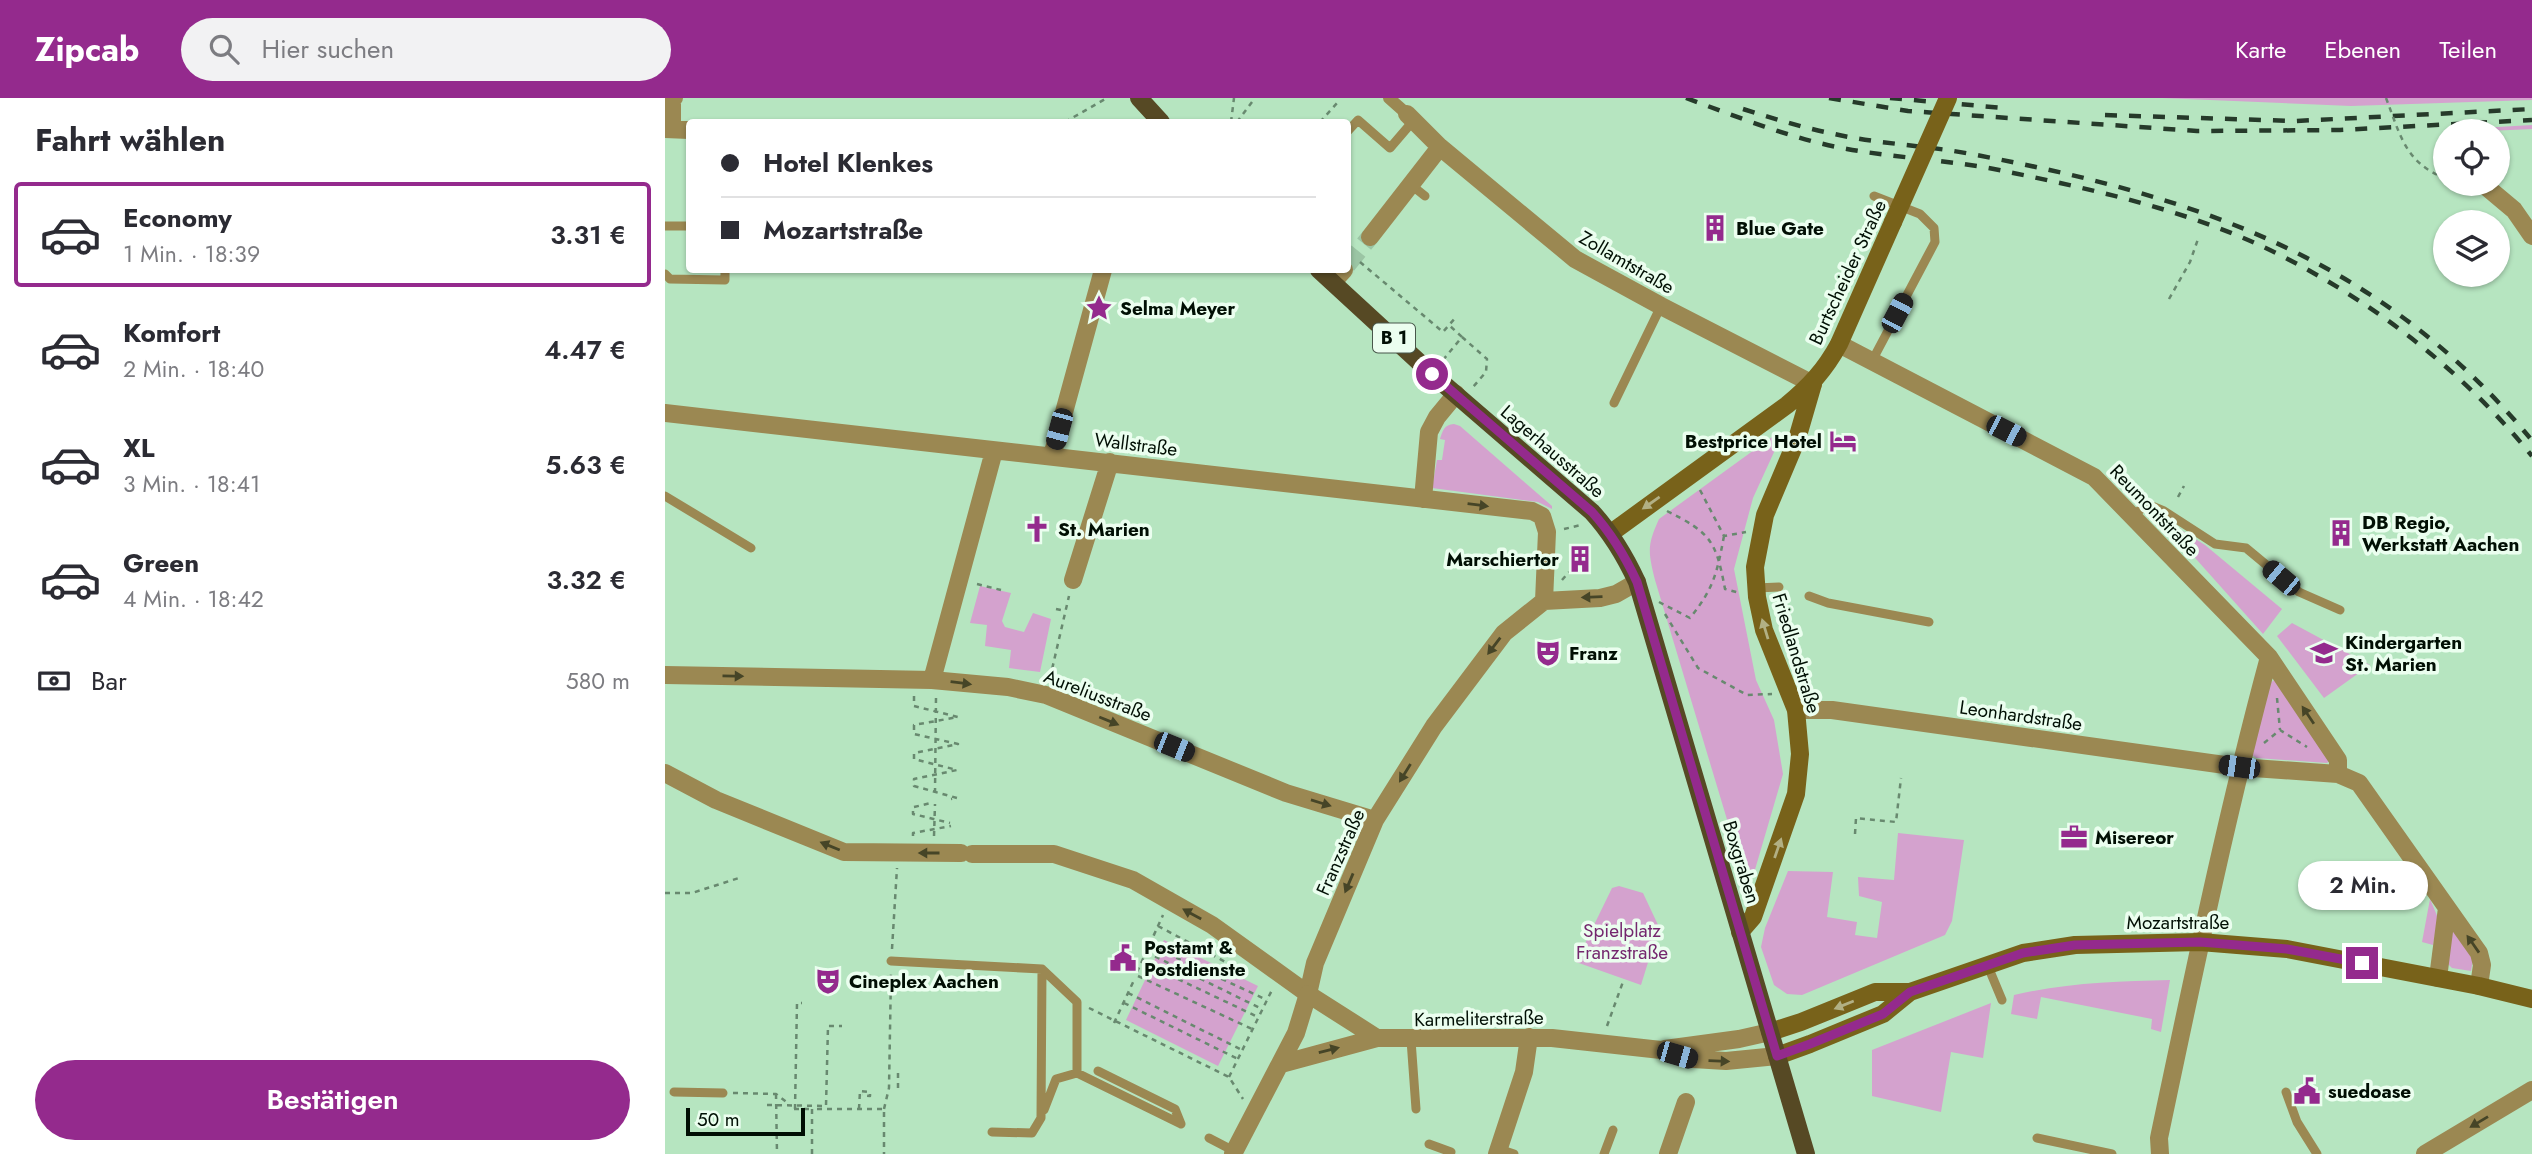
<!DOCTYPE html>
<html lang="de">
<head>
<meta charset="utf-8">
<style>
	body { margin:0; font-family:Jost,sans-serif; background:#f2f2f3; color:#2b2b33; height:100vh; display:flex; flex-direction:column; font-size:26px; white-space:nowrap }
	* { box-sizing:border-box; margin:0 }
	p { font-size:23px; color:#7c7c81 }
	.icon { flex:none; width:38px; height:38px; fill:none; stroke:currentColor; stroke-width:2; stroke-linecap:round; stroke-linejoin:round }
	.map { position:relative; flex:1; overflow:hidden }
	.side { display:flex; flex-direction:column; background:#fff; width:665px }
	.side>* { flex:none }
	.top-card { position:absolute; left:21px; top:21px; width:665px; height:154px; border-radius:7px; box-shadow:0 2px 5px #0004; display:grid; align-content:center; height:154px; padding:0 35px; background:#fff }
	.fabs { position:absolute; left:1768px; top:21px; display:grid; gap:14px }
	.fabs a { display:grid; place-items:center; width:77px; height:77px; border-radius:50%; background:#fff; box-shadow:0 2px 5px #0004; font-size:35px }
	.scale { position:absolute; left:21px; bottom:18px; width:119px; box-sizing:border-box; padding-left:7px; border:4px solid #010f04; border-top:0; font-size:19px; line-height:24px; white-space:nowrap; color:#010f04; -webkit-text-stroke:5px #ebfeef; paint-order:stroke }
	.end { position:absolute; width:32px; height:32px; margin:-16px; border:9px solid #942a8d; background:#fff; box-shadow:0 0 0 4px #fff }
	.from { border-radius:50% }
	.bubble { position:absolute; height:49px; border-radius:24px; background:#fff; box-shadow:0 2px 5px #0004; font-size:23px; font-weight:600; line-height:49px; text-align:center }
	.car { position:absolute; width:21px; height:42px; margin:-21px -10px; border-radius:9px; box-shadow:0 0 5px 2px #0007; background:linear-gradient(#222 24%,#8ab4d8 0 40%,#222 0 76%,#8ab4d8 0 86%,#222 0) }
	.top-card b { display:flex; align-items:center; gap:24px; height:66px; font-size:26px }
	.top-card b+b { border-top:2px solid #e1e1e2 }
	.top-card i { width:18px; height:18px; background:#2b2b33 }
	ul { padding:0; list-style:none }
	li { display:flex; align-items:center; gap:21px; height:105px; margin:0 14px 10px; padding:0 21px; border:4px solid transparent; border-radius:7px }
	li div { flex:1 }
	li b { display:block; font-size:26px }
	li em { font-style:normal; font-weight:600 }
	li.current { border-color:#942a8d }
	li>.icon { width:63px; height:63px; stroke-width:1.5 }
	h2 { padding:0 35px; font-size:32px; line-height:84px }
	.pay { display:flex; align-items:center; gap:18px; height:77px; padding:0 35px; font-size:26px }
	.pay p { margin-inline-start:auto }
	.cta { display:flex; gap:14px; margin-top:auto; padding:14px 35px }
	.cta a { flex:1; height:80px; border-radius:42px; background:#942a8d; color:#fff; font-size:28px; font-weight:600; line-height:80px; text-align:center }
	header { display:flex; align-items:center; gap:42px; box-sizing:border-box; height:98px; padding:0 35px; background:#942a8d; color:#fff }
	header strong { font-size:33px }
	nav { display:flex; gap:38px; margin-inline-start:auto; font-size:24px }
	.search { width:490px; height:63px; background:#f2f2f3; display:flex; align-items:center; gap:18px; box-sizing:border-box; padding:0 24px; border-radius:38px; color:#7c7c81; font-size:26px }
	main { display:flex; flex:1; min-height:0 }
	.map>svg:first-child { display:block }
	.green { fill:#d4a2ce }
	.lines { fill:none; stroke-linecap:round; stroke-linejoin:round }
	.minor-tunnel { stroke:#9bc5a4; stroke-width:18; stroke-dasharray:18 9; stroke-linecap:butt }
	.path { stroke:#68896f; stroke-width:2.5; stroke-dasharray:5 5; stroke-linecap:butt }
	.service { stroke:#9b8852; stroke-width:9 }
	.pedestrian { stroke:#9b8852; stroke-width:12 }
	.minor { stroke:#9b8852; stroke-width:18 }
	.tertiary { stroke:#9b8852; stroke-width:18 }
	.secondary { stroke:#78621a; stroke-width:18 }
	.primary { stroke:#564924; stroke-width:18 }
	.rail { stroke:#263a2a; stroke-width:4.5; stroke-dasharray:12 12; stroke-linecap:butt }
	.path-bridge { stroke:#68896f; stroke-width:2.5; stroke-dasharray:5 5; stroke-linecap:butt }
	.secondary-bridge { stroke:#78621a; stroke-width:18 }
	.oneway { fill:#b2b084 }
	.oneway2 { fill:#464527 }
	.route { stroke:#942a8d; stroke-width:9 }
	.labels { text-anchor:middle; stroke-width:7; stroke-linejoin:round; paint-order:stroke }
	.shield { fill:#ebfeef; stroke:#47574a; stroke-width:2 }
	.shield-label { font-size:18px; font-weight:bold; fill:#010f04 }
	.poi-label { font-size:19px; font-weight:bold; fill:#010f04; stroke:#ebfeef; text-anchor:start }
	.street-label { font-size:19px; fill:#010f04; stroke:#ebfeef }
	.park-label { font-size:19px; fill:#74276e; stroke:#ebfeef }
</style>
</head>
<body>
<header>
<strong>Zipcab</strong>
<div class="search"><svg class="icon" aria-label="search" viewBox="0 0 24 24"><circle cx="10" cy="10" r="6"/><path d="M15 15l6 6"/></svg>Hier suchen</div>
<nav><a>Karte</a><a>Ebenen</a><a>Teilen</a></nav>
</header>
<main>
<section class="side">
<h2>Fahrt wählen</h2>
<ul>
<li class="current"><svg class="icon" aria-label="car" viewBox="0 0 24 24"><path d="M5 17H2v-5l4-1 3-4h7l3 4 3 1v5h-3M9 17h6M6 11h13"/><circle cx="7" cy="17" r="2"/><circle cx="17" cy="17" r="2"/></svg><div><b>Economy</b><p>1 Min. · 18:39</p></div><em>3.31 €</em></li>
<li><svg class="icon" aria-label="car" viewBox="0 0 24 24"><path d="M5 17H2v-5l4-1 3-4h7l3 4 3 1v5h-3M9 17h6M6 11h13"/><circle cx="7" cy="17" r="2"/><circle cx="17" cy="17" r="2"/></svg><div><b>Komfort</b><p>2 Min. · 18:40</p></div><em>4.47 €</em></li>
<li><svg class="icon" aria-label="car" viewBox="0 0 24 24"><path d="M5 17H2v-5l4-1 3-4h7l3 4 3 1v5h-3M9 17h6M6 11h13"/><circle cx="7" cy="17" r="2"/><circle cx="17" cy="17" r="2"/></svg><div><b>XL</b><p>3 Min. · 18:41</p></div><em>5.63 €</em></li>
<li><svg class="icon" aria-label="car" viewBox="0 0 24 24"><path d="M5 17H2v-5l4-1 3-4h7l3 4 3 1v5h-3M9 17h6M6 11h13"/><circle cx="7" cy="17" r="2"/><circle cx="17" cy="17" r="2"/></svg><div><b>Green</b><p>4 Min. · 18:42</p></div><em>3.32 €</em></li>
</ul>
<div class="pay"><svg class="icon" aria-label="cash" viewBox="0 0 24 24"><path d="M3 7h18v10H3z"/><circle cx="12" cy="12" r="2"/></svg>Bar<p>580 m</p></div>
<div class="cta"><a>Bestätigen</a></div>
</section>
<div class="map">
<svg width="1867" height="1056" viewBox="0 0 1867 1056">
	<rect width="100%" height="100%" fill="#b6e5c0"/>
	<path class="green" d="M1497 0H1867V2L1686 8Z
		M1867 27V31L1779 35 1781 32Z
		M789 326 795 328 887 408V411L873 404 767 390 772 362H777L780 342 775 341C778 332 779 327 789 326Z
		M1107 339 1115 341 1088 400 1069 471 1091 582 1109 622 1118 676 1089 775 1079 778 990 482C983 453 982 448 994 421Z
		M1500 422 1540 447 1617 511 1598 536 1515 443Z
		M315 488 346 495 337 523 340 529 359 534 368 515 386 521 375 574 344 570 346 552 320 548 322 527 305 525Z
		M1627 525 1705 567 1659 600 1612 538Z
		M1610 581 1665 662 1662 665 1591 660 1586 656 1602 588Z
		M1233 735 1299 742 1287 823 1280 837 1137 897 1122 896 1109 887 1096 849 1100 830 1123 773 1168 774 1162 819 1192 824 1190 837 1212 840 1217 804 1194 798 1193 779 1229 782Z
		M954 788 978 795 994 829 976 887 911 864 947 790Z
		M1765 801 1773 820 1768 847 1757 844Z
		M1787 829 1808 861 1806 873 1787 870 1782 865Z
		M499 842 593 888 553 968 461 922Z
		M1505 882 1496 934 1486 931 1487 921 1376 899 1372 921 1346 916 1349 897C1401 885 1452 883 1505 882Z
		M1326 905 1318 960 1286 954 1276 1014 1207 998V952Z"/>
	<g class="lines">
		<path class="minor-tunnel" d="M682 167 705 139"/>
		<path class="path" d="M400 24 442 0
			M566 24 569 0
			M572 24 590 0
			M655 24 673 4
			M1795 86 1803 90
			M695 164 778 234 791 219
			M1504 201 1525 164 1533 141
			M797 239 822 261 821 274 808 289
			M778 262 797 239 784 227
			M1035 392 1059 438 1081 434
			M1513 399 1519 388
			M1002 413C1046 435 1051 443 1060 491L1075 495
			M899 431 916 427
			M897 482 904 474
			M312 486 336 492
			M994 504 1025 520C1049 490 1052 475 1059 438
			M391 511 400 513
			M1000 516 1033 570 1082 597 1107 596
			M385 580 404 498
			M249 598V608L293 619 249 627V636L293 646 249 655V661L292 672 249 681V688L292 700 286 701
			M1612 600 1615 632
			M1599 645 1615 632 1642 649
			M270 695 271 599
			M249 709 266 705
			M248 713V716L285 725
			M1190 736 1191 720 1231 724 1236 680
			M248 738V735L286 728
			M269 738 270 706
			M0 795H27L77 779
			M493 828 583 876
			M484 847 602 902
			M227 851 232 770
			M481 854 597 911
			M477 864 593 919
			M472 874 498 817
			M473 878 587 931
			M463 895 577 952
			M459 905 573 961
			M424 910 564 979 578 1001
			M449 925 470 880
			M942 928 959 881
			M564 979 607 892
			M233 990V973H236
			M68 995 111 996 124 1006
			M111 996 112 1056
			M102 1007 161 1008 163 928H177
			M129 1011H147
			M130 1011 132 905H137
			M194 1011 195 993 205 994V998L197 997
			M219 1011 224 990 226 875
			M147 1056V1011H219V1056"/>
		<path class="service" d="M682 34 693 22 725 50 749 22
			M745 86 760 98
			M0 128H24
			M0 176 5 181 60 182V175
			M1207 263 1270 144 1269 130 1255 116 1209 98
			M949 305 996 208
			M0 398 86 450
			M1468 418 1482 406 1499 413 1550 446 1581 450 1634 494 1675 512
			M1091 490 1114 489
			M1144 498 1163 505 1264 524
			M226 863 377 871 412 904V975
			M1322 866 1337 902
			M746 942 751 1011
			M433 973 510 1011 516 1026
			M9 994 58 995
			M1621 994 1632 1024 1652 1056
			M379 1012 391 981 412 975 516 1026
			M327 1034 367 1035 376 1020 377 871
			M544 1040 569 1053
			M1372 1040 1447 1056
			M764 1046 786 1054
			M834 1051 849 1056
			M939 1056 948 1032"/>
		<path class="pedestrian" d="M724 0 742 16"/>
		<path class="minor" d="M742 16 775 49 910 161 996 208 1148 286
			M0 31 24 32
			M7 31V2L9 0
			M1818 86 1849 112 1867 138
			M705 139 775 49
			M668 184 679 172
			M1174 246 1429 379 1604 559 1673 662V676
			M0 315 867 413 877 418 882 434 879 503
			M387 358 438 172
			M758 401 764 334 772 319 791 296
			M408 482 445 364
			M0 577 267 582 343 589 381 597 621 695 710 722
			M267 582 329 353
			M1131 612H1167L1574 669 1673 676 1694 685 1814 855 1817 867 1814 888
			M0 675 51 702 179 754 296 755
			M307 756H389L468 782 547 827 643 896 650 865 710 722 769 628 839 535 879 503 935 500 951 496 972 484
			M1773 880 1782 810
			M832 1056 859 974 864 939
			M1003 1056 1021 1004
			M1495 1056 1494 1040C1528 879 1561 718 1604 559
			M1760 1056 1867 992"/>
		<path class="tertiary" d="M1000 951 1074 941 1105 934
			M616 966 712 940
			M568 1056 631 935 643 896 712 940H887L996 952 1028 961 1061 963 1112 958"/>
		<path class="secondary" d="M946 435 1122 307C1144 289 1160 272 1174 246L1228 124
			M1075 834 1088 819 1131 696 1135 656 1131 612 1099 532 1092 499 1090 469 1100 417 1132 341 1148 286
			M1105 934 1136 924 1210 894H1245
			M1112 958 1145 946 1218 916 1245 894 1358 855 1410 847 1535 844 1622 851 1814 888 1867 901"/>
		<path class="primary" d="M474 0 496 24
			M654 172 767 276 927 414C947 436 960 458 972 484L1141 1056"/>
		<path class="rail" d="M1021 0C1073 19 1127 41 1182 51 1232 60 1284 62 1334 72 1426 91 1523 112 1607 153 1708 203 1796 271 1867 358
			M1164 0 1243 13 1532 33 1675 32 1867 22
			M1225 0 1339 10
			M1078 11C1107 20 1135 29 1165 35 1211 46 1259 47 1306 56 1531 98 1714 159 1865 340
			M1440 17 1631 23 1867 11"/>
		<path class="path-bridge" d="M1721 0C1735 36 1740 65 1780 80"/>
		<path class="secondary-bridge" d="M1228 124 1283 0"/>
	</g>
	<defs><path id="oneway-solid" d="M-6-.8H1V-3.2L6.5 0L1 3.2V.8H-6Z" transform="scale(1.75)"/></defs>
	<g class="oneway">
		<use href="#oneway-solid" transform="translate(986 405) rotate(145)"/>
		<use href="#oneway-solid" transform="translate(1100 531) rotate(-107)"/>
		<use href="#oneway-solid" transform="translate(1113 750) rotate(-71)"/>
		<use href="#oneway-solid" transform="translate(1179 907) rotate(158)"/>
	</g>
	<g class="oneway2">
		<use href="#oneway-solid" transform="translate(813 407) rotate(7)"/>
		<use href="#oneway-solid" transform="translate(927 499) rotate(178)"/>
		<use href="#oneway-solid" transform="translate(829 548) rotate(127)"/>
		<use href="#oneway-solid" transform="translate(68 578) rotate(1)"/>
		<use href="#oneway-solid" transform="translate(296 585) rotate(7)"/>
		<use href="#oneway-solid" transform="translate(1643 617) rotate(-124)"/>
		<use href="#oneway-solid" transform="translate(444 623) rotate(22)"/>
		<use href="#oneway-solid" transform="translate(740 675) rotate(122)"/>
		<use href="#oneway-solid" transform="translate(656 705) rotate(17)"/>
		<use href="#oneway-solid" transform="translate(165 748) rotate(-158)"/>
		<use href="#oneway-solid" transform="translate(264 755) rotate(-180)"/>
		<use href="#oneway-solid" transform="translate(684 785) rotate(113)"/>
		<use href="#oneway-solid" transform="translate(527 816) rotate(-151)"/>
		<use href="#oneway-solid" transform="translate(1808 846) rotate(-125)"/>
		<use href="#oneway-solid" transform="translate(664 952) rotate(-14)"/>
		<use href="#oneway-solid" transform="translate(1054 963) rotate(2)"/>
		<use href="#oneway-solid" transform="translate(1814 1024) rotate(149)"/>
	</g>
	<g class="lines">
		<path class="route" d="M767 276 927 414C947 436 960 458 972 484L1112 958 1145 946 1218 916 1245 894 1358 855 1410 847 1535 844 1622 851 1697 865"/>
	</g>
	<defs>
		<symbol id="building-bare" viewBox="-9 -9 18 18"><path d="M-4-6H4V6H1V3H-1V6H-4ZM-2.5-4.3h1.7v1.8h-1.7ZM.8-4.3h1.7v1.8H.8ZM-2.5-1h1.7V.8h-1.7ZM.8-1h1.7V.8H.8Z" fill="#942a8d" stroke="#ebfeef" stroke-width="2.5" paint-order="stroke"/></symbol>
		<symbol id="sight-bare" viewBox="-9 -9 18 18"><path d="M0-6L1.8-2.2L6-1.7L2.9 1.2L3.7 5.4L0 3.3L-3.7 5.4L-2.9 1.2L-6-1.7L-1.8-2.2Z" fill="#942a8d" stroke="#ebfeef" stroke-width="2.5" paint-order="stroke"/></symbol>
		<symbol id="hotel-bare" viewBox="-9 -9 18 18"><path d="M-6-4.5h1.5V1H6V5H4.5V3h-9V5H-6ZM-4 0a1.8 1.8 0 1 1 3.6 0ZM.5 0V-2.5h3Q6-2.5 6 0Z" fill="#942a8d" stroke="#ebfeef" stroke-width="2.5" paint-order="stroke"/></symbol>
		<symbol id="church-bare" viewBox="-9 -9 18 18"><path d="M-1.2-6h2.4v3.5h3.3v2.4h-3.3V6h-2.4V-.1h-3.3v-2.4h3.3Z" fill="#942a8d" stroke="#ebfeef" stroke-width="2.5" paint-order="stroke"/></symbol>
		<symbol id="theatre-bare" viewBox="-9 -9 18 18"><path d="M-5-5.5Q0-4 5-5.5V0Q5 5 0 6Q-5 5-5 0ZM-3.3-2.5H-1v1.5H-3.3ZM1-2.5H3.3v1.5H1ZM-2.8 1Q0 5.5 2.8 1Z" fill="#942a8d" stroke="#ebfeef" stroke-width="2.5" paint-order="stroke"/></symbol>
		<symbol id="school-bare" viewBox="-9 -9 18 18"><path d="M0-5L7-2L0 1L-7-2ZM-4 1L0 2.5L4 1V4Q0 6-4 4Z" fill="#942a8d" stroke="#ebfeef" stroke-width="2.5" paint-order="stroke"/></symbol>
		<symbol id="office-bare" viewBox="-9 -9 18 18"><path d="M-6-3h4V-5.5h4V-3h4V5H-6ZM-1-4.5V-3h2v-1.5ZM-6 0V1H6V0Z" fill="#942a8d" stroke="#ebfeef" stroke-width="2.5" paint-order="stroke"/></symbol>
		<symbol id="civic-bare" viewBox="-9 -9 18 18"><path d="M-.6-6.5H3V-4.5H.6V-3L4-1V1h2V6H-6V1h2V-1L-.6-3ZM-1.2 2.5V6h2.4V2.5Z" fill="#942a8d" stroke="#ebfeef" stroke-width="2.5" paint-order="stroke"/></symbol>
	</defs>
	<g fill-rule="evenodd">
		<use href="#building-bare" x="1031" y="111" width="38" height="38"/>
		<use href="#sight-bare" x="415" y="191" width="38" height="38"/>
		<use href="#hotel-bare" x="1159" y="324" width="38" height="38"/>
		<use href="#church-bare" x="353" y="412" width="38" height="38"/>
		<use href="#building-bare" x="1657" y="416" width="38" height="38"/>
		<use href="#building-bare" x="896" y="442" width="38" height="38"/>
		<use href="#theatre-bare" x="864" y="536" width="38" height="38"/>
		<use href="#school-bare" x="1640" y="536" width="38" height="38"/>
		<use href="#office-bare" x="1390" y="720" width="38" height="38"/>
		<use href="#civic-bare" x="439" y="841" width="38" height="38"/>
		<use href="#theatre-bare" x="144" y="864" width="38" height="38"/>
		<use href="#civic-bare" x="1623" y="974" width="38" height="38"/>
	</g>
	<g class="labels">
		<rect class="shield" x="708" y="225.5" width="42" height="29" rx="5"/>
		<g class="shield-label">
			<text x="729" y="246">B 1</text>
		</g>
		<g class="poi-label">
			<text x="1071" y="137">Blue Gate</text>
			<text x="455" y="217">Selma Meyer</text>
			<text x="1157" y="350" text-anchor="end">Bestprice Hotel</text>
			<text x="1697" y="431">DB Regio,<tspan x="1697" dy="22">Werkstatt Aachen</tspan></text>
			<text x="393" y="438">St. Marien</text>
			<text x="894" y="468" text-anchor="end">Marschiertor</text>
			<text x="1680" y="551">Kindergarten<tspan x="1680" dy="22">St. Marien</tspan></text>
			<text x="904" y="562">Franz</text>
			<text x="1430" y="746">Misereor</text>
			<text x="479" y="856">Postamt &amp;<tspan x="479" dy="22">Postdienste</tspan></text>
			<text x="184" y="890">Cineplex Aachen</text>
			<text x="1663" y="1000">suedoase</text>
		</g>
		<g class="street-label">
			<text transform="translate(962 164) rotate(30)" y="7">Zollamtstraße</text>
			<text transform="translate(1182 174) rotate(-65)" y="7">Burtscheider Straße</text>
			<text transform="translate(471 346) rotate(7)" y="7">Wallstraße</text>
			<text transform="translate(888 353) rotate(41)" y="7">Lagerhausstraße</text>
			<text transform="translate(1490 412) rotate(46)" y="7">Reumontstraße</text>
			<text transform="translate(1132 555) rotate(73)" y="7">Friedlandstraße</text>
			<text transform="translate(433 597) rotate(21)" y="7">Aureliusstraße</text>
			<text transform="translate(1356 617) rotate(8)" y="7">Leonhardstraße</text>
			<text transform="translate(675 754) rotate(-66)" y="7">Franzstraße</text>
			<text transform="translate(1077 764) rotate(73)" y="7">Boxgraben</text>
			<text x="1513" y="831">Mozartstraße</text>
			<text transform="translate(814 920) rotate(-1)" y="7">Karmeliterstraße</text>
		</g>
		<g class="park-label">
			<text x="957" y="839">Spielplatz<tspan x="957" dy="22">Franzstraße</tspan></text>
		</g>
	</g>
</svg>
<div class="fabs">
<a><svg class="icon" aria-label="locate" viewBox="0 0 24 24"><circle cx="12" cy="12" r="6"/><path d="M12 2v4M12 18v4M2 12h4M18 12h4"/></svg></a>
<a><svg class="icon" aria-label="layers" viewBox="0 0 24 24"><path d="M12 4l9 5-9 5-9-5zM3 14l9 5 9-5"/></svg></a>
</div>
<div class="scale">50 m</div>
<i class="end from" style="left:767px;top:276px"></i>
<i class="end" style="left:1697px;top:865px"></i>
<div class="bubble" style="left:1633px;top:763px;width:130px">2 Min.</div>
<i class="car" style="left:1232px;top:215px;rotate:28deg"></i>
<i class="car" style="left:394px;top:331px;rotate:195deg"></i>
<i class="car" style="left:1341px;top:333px;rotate:117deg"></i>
<i class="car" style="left:1616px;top:480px;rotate:310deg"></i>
<i class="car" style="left:509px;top:649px;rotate:112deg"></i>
<i class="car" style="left:1574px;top:669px;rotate:278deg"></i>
<i class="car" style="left:1012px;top:957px;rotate:106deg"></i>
<div class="top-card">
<b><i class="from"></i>Hotel Klenkes</b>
<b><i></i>Mozartstraße</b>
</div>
</div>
</main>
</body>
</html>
